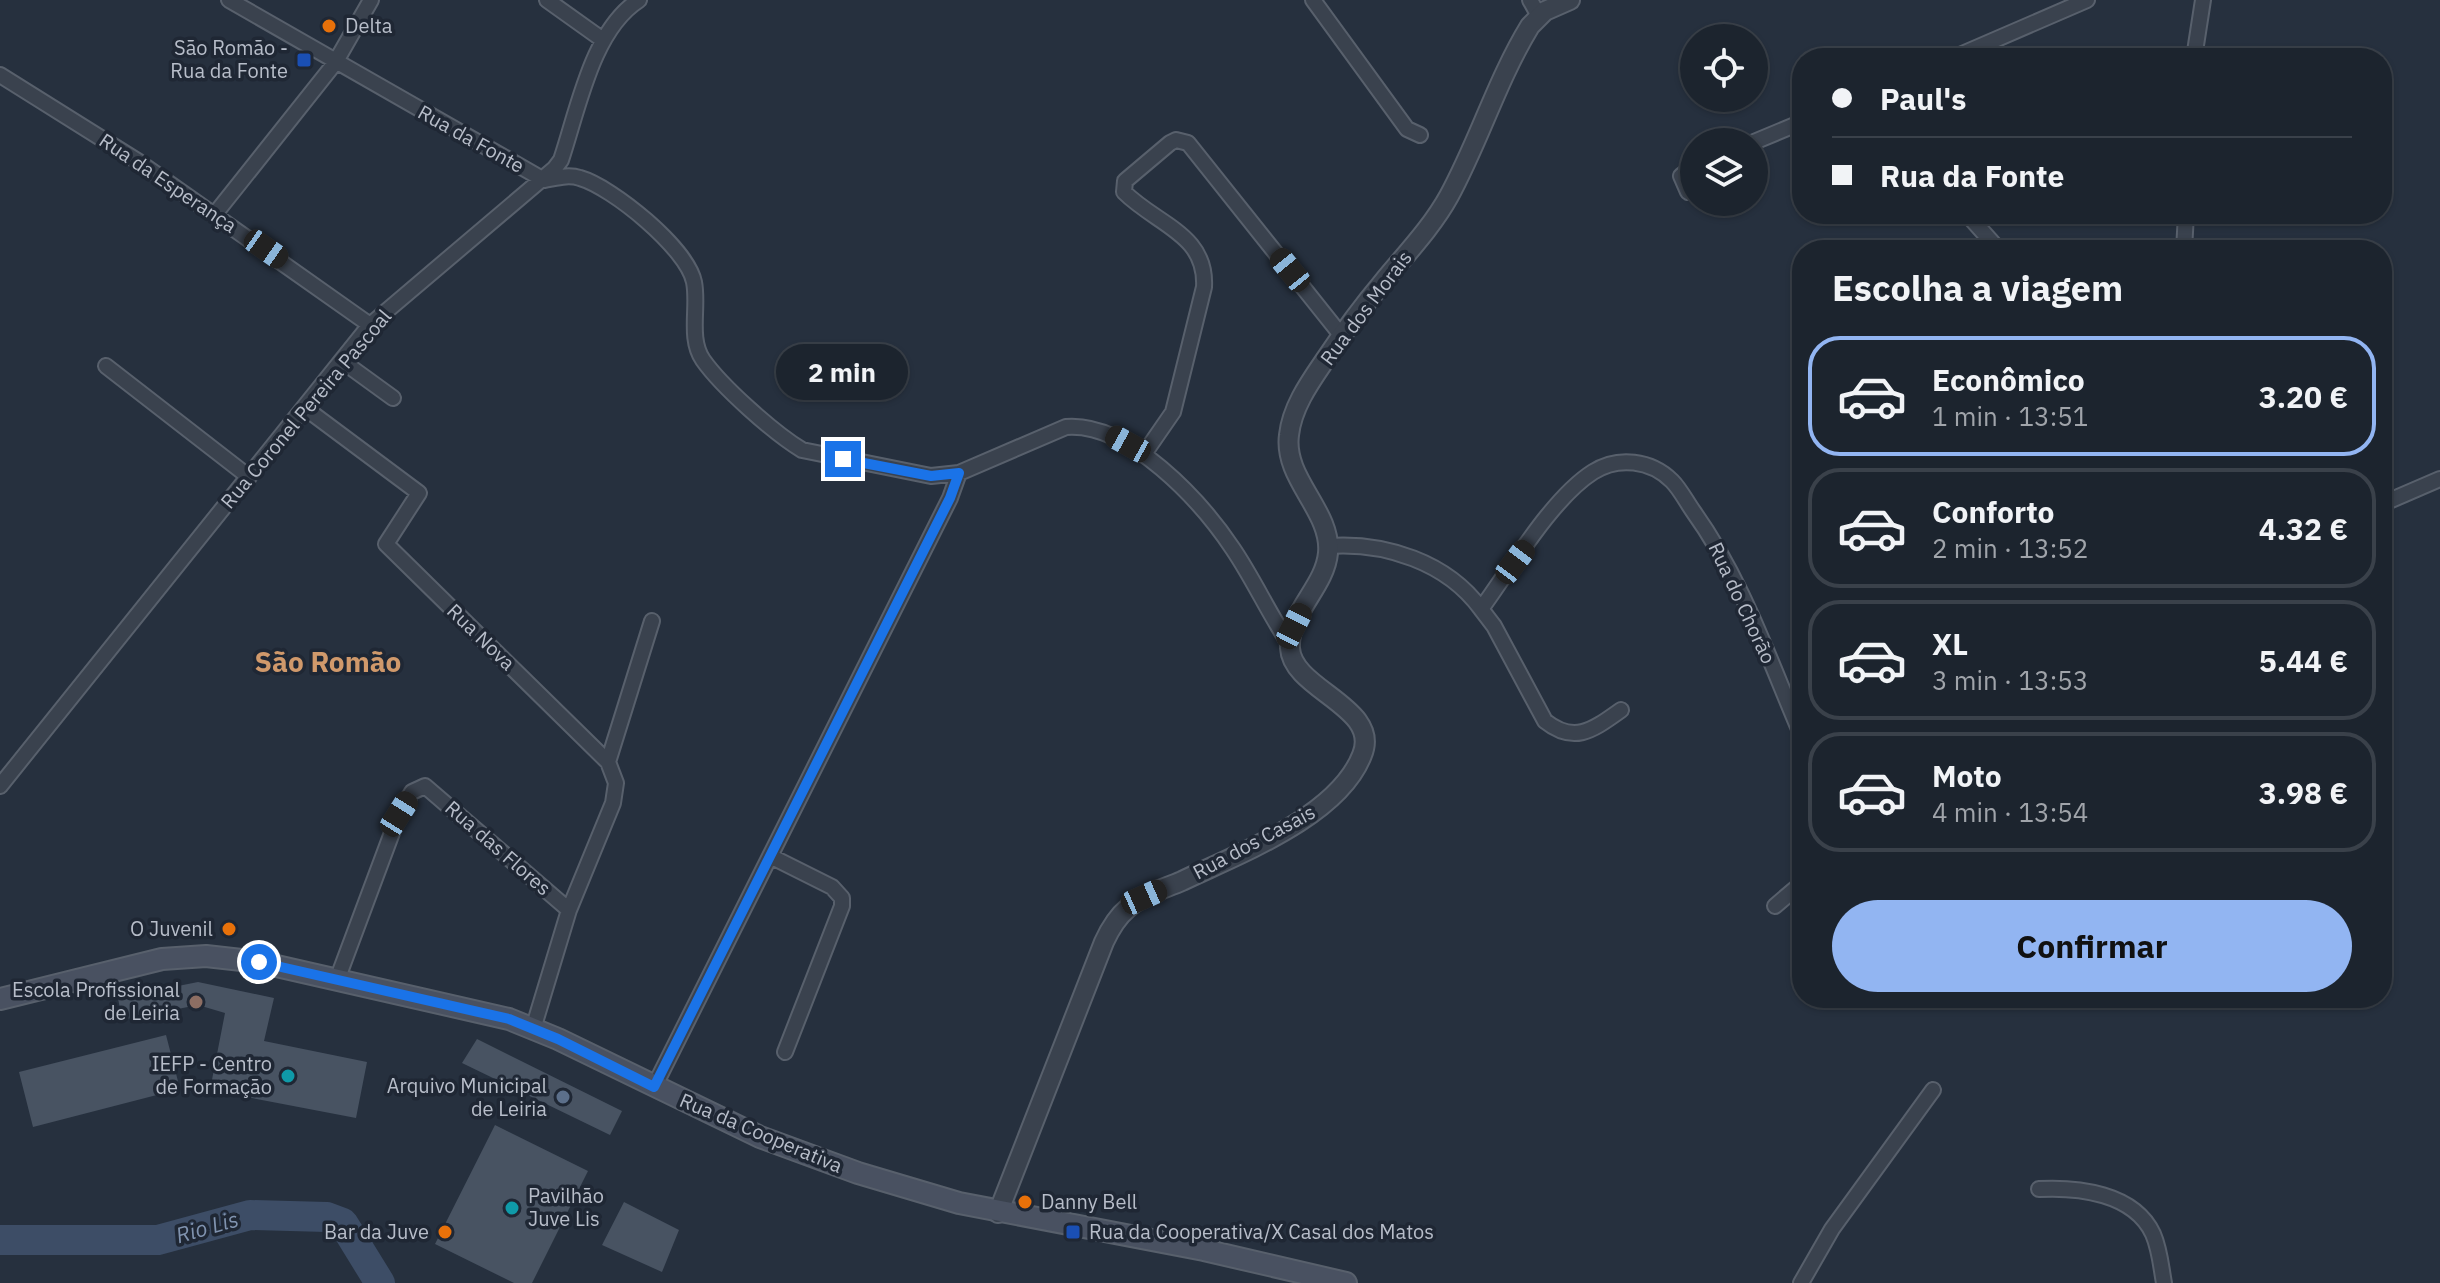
<!DOCTYPE html>
<html lang="pt">
<head>
<meta charset="utf-8">
<style>
	body { margin:0; font-family:"IBM Plex Sans",sans-serif; background:#29303a; color:#f1f3f6; height:100vh; display:flex; flex-direction:column; font-size:30px; white-space:nowrap }
	* { box-sizing:border-box; margin:0 }
	p { font-size:26px; color:#a0a4aa }
	.icon { flex:none; width:44px; height:44px; fill:none; stroke:currentColor; stroke-width:2; stroke-linecap:round; stroke-linejoin:round }
	.map { position:relative; flex:1; overflow:hidden }
	.side { position:absolute; left:1792px; top:240px; width:600px; height:768px; display:flex; flex-direction:column; background:#1c242e; border-radius:32px; box-shadow:0 2px 6px #0004,0 0 0 2px #3a414a }
	.side>* { flex:none }
	.top-card { position:absolute; left:1792px; top:48px; width:600px; height:176px; border-radius:32px; box-shadow:0 2px 6px #0004,0 0 0 2px #3a414a; display:grid; align-content:center; height:176px; padding:0 40px; background:#1c242e }
	.fabs { position:absolute; left:1680px; top:24px; display:grid; gap:16px }
	.fabs a { display:grid; place-items:center; width:88px; height:88px; border-radius:50%; background:#1c242e; box-shadow:0 2px 6px #0004,0 0 0 2px #3a414a; font-size:40px }
	.end { position:absolute; width:36px; height:36px; margin:-18px; border:10px solid #1a73e8; background:#fff; box-shadow:0 0 0 4px #fff }
	.from { border-radius:50% }
	.bubble { position:absolute; height:56px; border-radius:28px; background:#1c242e; box-shadow:0 2px 6px #0004,0 0 0 2px #3a414a; font-size:26px; font-weight:700; line-height:56px; text-align:center }
	.car { position:absolute; width:24px; height:48px; margin:-24px -12px; border-radius:10px; box-shadow:0 0 6px 2px #0007; background:linear-gradient(#222 24%,#8ab4d8 0 40%,#222 0 76%,#8ab4d8 0 86%,#222 0) }
	.top-card b { display:flex; align-items:center; gap:28px; height:76px; font-size:30px }
	.top-card b+b { border-top:2px solid #3a414a }
	.top-card i { width:20px; height:20px; background:#f1f3f6 }
	ul { padding:0; list-style:none }
	li { display:flex; align-items:center; gap:24px; height:120px; margin:0 16px 12px; padding:0 24px; border:4px solid #3a414a; border-radius:32px }
	li div { flex:1 }
	li b { display:block; font-size:30px }
	li em { font-style:normal; font-weight:700 }
	li.on { border-color:#92b5f2 }
	li>.icon { width:72px; height:72px; stroke-width:1.5 }
	h2 { padding:0 40px; font-size:36px; line-height:96px }
	.cta { display:flex; gap:16px; margin-top:auto; padding:16px 40px }
	.cta a { flex:1; height:92px; border-radius:48px; background:#92b5f2; color:#111; font-size:32px; font-weight:700; line-height:92px; text-align:center }
	.map>svg:first-child { display:block }
	.lines { fill:none; stroke-linecap:round; stroke-linejoin:round }
	.river { stroke:#3d4d66; stroke-width:30 }
	.building { fill:#485362 }
	.minor-casing { stroke:#58606c; stroke-width:18 }
	.tertiary-casing { stroke:#58606c; stroke-width:22 }
	.secondary-casing { stroke:#58606c; stroke-width:24 }
	.minor { stroke:#3a424e; stroke-width:14 }
	.tertiary { stroke:#3a424e; stroke-width:18 }
	.secondary { stroke:#495161; stroke-width:20 }
	.route { stroke:#1a73e8; stroke-width:10 }
	.food-dot { fill:#e8710a; stroke:#1f2734; stroke-width:3 }
	.transit-dot { fill:#1a4fb4; stroke:#1f2734; stroke-width:3 }
	.education-dot { fill:#8d6e63; stroke:#1f2734; stroke-width:3 }
	.culture-dot { fill:#0f9aa8; stroke:#1f2734; stroke-width:3 }
	.service-dot { fill:#5c6f8a; stroke:#1f2734; stroke-width:3 }
	.labels { text-anchor:middle; stroke-width:7; stroke-linejoin:round; paint-order:stroke }
	.poi-label { font-size:20px; fill:#b7bdc9; stroke:#1f2734; text-anchor:end }
	.street-label { font-size:20px; fill:#b7bdc9; stroke:#1f2734 }
	.water-label { font-size:22px; font-style:italic; fill:#8093af; stroke:#1f2734 }
	.district-label { font-size:28px; font-weight:bold; fill:#d0996b; stroke:#1f2734 }
</style>
</head>
<body>
<div class="map">
<svg width="2440" height="1283" viewBox="0 0 2440 1283">
	<rect width="100%" height="100%" fill="#26303e"/>
	<g class="lines">
		<path class="river" d="M0 1240H158L250 1215 327 1217 343 1223 380 1283"/>
	</g>
	<path class="building" d="M198 982 274 998 264 1041 367 1062 356 1118 210 1090 225 1013 198 1005 122 1020 118 998Z
		M166 1035 180 1089 33 1127 19 1072Z
		M477 1039 622 1111 610 1135 462 1063Z
		M495 1125 588 1171 532 1283H514L435 1244Z
		M624 1202 679 1230 662 1272 602 1245Z"/>
	<g class="lines">
		<defs>
			<path id="minor" d="M229 0 544 180C556 178 568 174 580 178 612 187 687 248 694 282 699 307 688 338 703 360 722 387 774 433 802 450L931 476 959 473 1066 427C1129 422 1201 501 1233 549 1254 580 1269 614 1290 645
				M547 0 603 40
				M1313 0 1407 129 1420 135
				M1530 0 1539 16
				M1953 58 2087 0
				M2194 58 2203 0
				M0 75 139 162 370 325
				M1754 142 1802 122
				M1688 192 1681 176 1694 166
				M215 214 335 63 371 0
				M1967 214 1999 250
				M2184 250 2186 214
				M342 361 393 398
				M106 366 249 477
				M305 408 419 493 386 544 608 762 616 783 613 803 569 910
				M1144 454 1173 412 1204 287C1207 234 1157 225 1124 192L1125 181 1170 143 1176 140 1188 143 1341 335
				M2382 504 2440 479
				M1328 546C1385 542 1447 562 1481 609 1511 568 1552 498 1593 472 1618 456 1651 460 1672 481 1680 489 1686 501 1693 511 1742 579 1769 660 1802 736
				M1481 609 1494 626 1545 721C1575 745 1594 729 1621 710
				M608 762 652 621
				M0 786 370 325 555 168 561 160C578 110 592 30 639 0
				M770 856 832 887 842 898V906L785 1052
				M1775 906 1802 883
				M337 980 399 814 412 792 425 786 569 910 533 1029
				M654 1087 950 498 959 473
				M2039 1189C2078 1187 2134 1193 2153 1234 2160 1250 2161 1267 2164 1283
				M1801 1283 1832 1229 1933 1090"/>
			<path id="tertiary" d="M998 1213 1104 942C1110 929 1117 917 1128 908 1143 894 1164 889 1182 881 1238 854 1338 817 1362 755 1382 707 1292 690 1290 648 1288 613 1325 587 1328 553 1332 511 1283 479 1289 435 1292 407 1310 382 1325 360 1343 333 1362 307 1383 282 1406 254 1432 227 1449 196 1479 141 1497 80 1530 26L1545 11 1570 0"/>
			<path id="secondary" d="M0 999 162 959 206 956 259 962 509 1019 558 1039 760 1137 858 1173 959 1203 1204 1250 1346 1283"/>
		</defs>
		<use href="#minor" class="minor-casing"/>
		<use href="#tertiary" class="tertiary-casing"/>
		<use href="#secondary" class="secondary-casing"/>
		<use href="#minor" class="minor"/>
		<use href="#tertiary" class="tertiary"/>
		<use href="#secondary" class="secondary"/>
	</g>
	<g class="lines">
		<path class="route" d="M259 962 509 1019 558 1039 654 1087 950 498 959 473 931 476 843 459"/>
	</g>
	<g class="food-dot">
		<circle cx="329" cy="26" r="8"/>
		<circle cx="229" cy="929" r="8"/>
		<circle cx="1025" cy="1202" r="8"/>
		<circle cx="445" cy="1232" r="8"/>
	</g>
	<g class="transit-dot">
		<rect x="296" y="52" width="16" height="16" rx="4"/>
		<rect x="1065" y="1224" width="16" height="16" rx="4"/>
	</g>
	<circle class="education-dot" cx="196" cy="1002" r="8"/>
	<g class="culture-dot">
		<circle cx="288" cy="1076" r="8"/>
		<circle cx="512" cy="1208" r="8"/>
	</g>
	<circle class="service-dot" cx="563" cy="1097" r="8"/>
	<g class="labels">
		<g class="poi-label">
			<text x="345" y="33" text-anchor="start">Delta</text>
			<text x="288" y="55">São Romão -<tspan x="288" dy="23">Rua da Fonte</tspan></text>
			<text x="213" y="936">O Juvenil</text>
			<text x="180" y="997">Escola Profissional<tspan x="180" dy="23">de Leiria</tspan></text>
			<text x="272" y="1071">IEFP - Centro<tspan x="272" dy="23">de Formação</tspan></text>
			<text x="547" y="1093">Arquivo Municipal<tspan x="547" dy="23">de Leiria</tspan></text>
			<text x="528" y="1203" text-anchor="start">Pavilhão<tspan x="528" dy="23">Juve Lis</tspan></text>
			<text x="1041" y="1209" text-anchor="start">Danny Bell</text>
			<text x="429" y="1239">Bar da Juve</text>
			<text x="1089" y="1239" text-anchor="start">Rua da Cooperativa/X Casal dos Matos</text>
		</g>
		<g class="street-label">
			<text transform="translate(471 139) rotate(29)" y="7">Rua da Fonte</text>
			<text transform="translate(168 183) rotate(34)" y="7">Rua da Esperança</text>
			<text transform="translate(1366 308) rotate(-53)" y="7">Rua dos Morais</text>
			<text transform="translate(306 409) rotate(-50)" y="7">Rua Coronel Pereira Pascoal</text>
			<text transform="translate(1742 603) rotate(65)" y="7">Rua do Chorão</text>
			<text transform="translate(481 637) rotate(44)" y="7">Rua Nova</text>
			<text transform="translate(1254 842) rotate(-28)" y="7">Rua dos Casais</text>
			<text transform="translate(498 848) rotate(41)" y="7">Rua das Flores</text>
			<text transform="translate(761 1133) rotate(23)" y="7">Rua da Cooperativa</text>
		</g>
		<g class="water-label">
			<text transform="translate(207 1227) rotate(-16)" y="8">Rio Lis</text>
		</g>
		<g class="district-label">
			<text x="328" y="672">São Romão</text>
		</g>
	</g>
</svg>
<div class="fabs">
<a><svg class="icon" aria-label="locate" viewBox="0 0 24 24"><circle cx="12" cy="12" r="6"/><path d="M12 2v4M12 18v4M2 12h4M18 12h4"/></svg></a>
<a><svg class="icon" aria-label="layers" viewBox="0 0 24 24"><path d="M12 4l9 5-9 5-9-5zM3 14l9 5 9-5"/></svg></a>
</div>
<i class="end from" style="left:259px;top:962px"></i>
<i class="end" style="left:843px;top:459px"></i>
<div class="bubble" style="left:776px;top:344px;width:132px">2 min</div>
<i class="car" style="left:266px;top:249px;rotate:125deg"></i>
<i class="car" style="left:1290px;top:270px;rotate:321deg"></i>
<i class="car" style="left:1128px;top:444px;rotate:299deg"></i>
<i class="car" style="left:1515px;top:562px;rotate:37deg"></i>
<i class="car" style="left:1294px;top:626px;rotate:27deg"></i>
<i class="car" style="left:399px;top:814px;rotate:32deg"></i>
<i class="car" style="left:1144px;top:897px;rotate:66deg"></i>
<div class="top-card">
<b><i class="from"></i>Paul's</b>
<b><i></i>Rua da Fonte</b>
</div>
<section class="side">
<h2>Escolha a viagem</h2>
<ul>
<li class="on"><svg class="icon" aria-label="car" viewBox="0 0 24 24"><path d="M5 17H2v-5l4-1 3-4h7l3 4 3 1v5h-3M9 17h6M6 11h13"/><circle cx="7" cy="17" r="2"/><circle cx="17" cy="17" r="2"/></svg><div><b>Econômico</b><p>1 min · 13:51</p></div><em>3.20 €</em></li>
<li><svg class="icon" aria-label="car" viewBox="0 0 24 24"><path d="M5 17H2v-5l4-1 3-4h7l3 4 3 1v5h-3M9 17h6M6 11h13"/><circle cx="7" cy="17" r="2"/><circle cx="17" cy="17" r="2"/></svg><div><b>Conforto</b><p>2 min · 13:52</p></div><em>4.32 €</em></li>
<li><svg class="icon" aria-label="car" viewBox="0 0 24 24"><path d="M5 17H2v-5l4-1 3-4h7l3 4 3 1v5h-3M9 17h6M6 11h13"/><circle cx="7" cy="17" r="2"/><circle cx="17" cy="17" r="2"/></svg><div><b>XL</b><p>3 min · 13:53</p></div><em>5.44 €</em></li>
<li><svg class="icon" aria-label="car" viewBox="0 0 24 24"><path d="M5 17H2v-5l4-1 3-4h7l3 4 3 1v5h-3M9 17h6M6 11h13"/><circle cx="7" cy="17" r="2"/><circle cx="17" cy="17" r="2"/></svg><div><b>Moto</b><p>4 min · 13:54</p></div><em>3.98 €</em></li>
</ul>
<div class="cta"><a>Confirmar</a></div>
</section>
</div>
</body>
</html>
